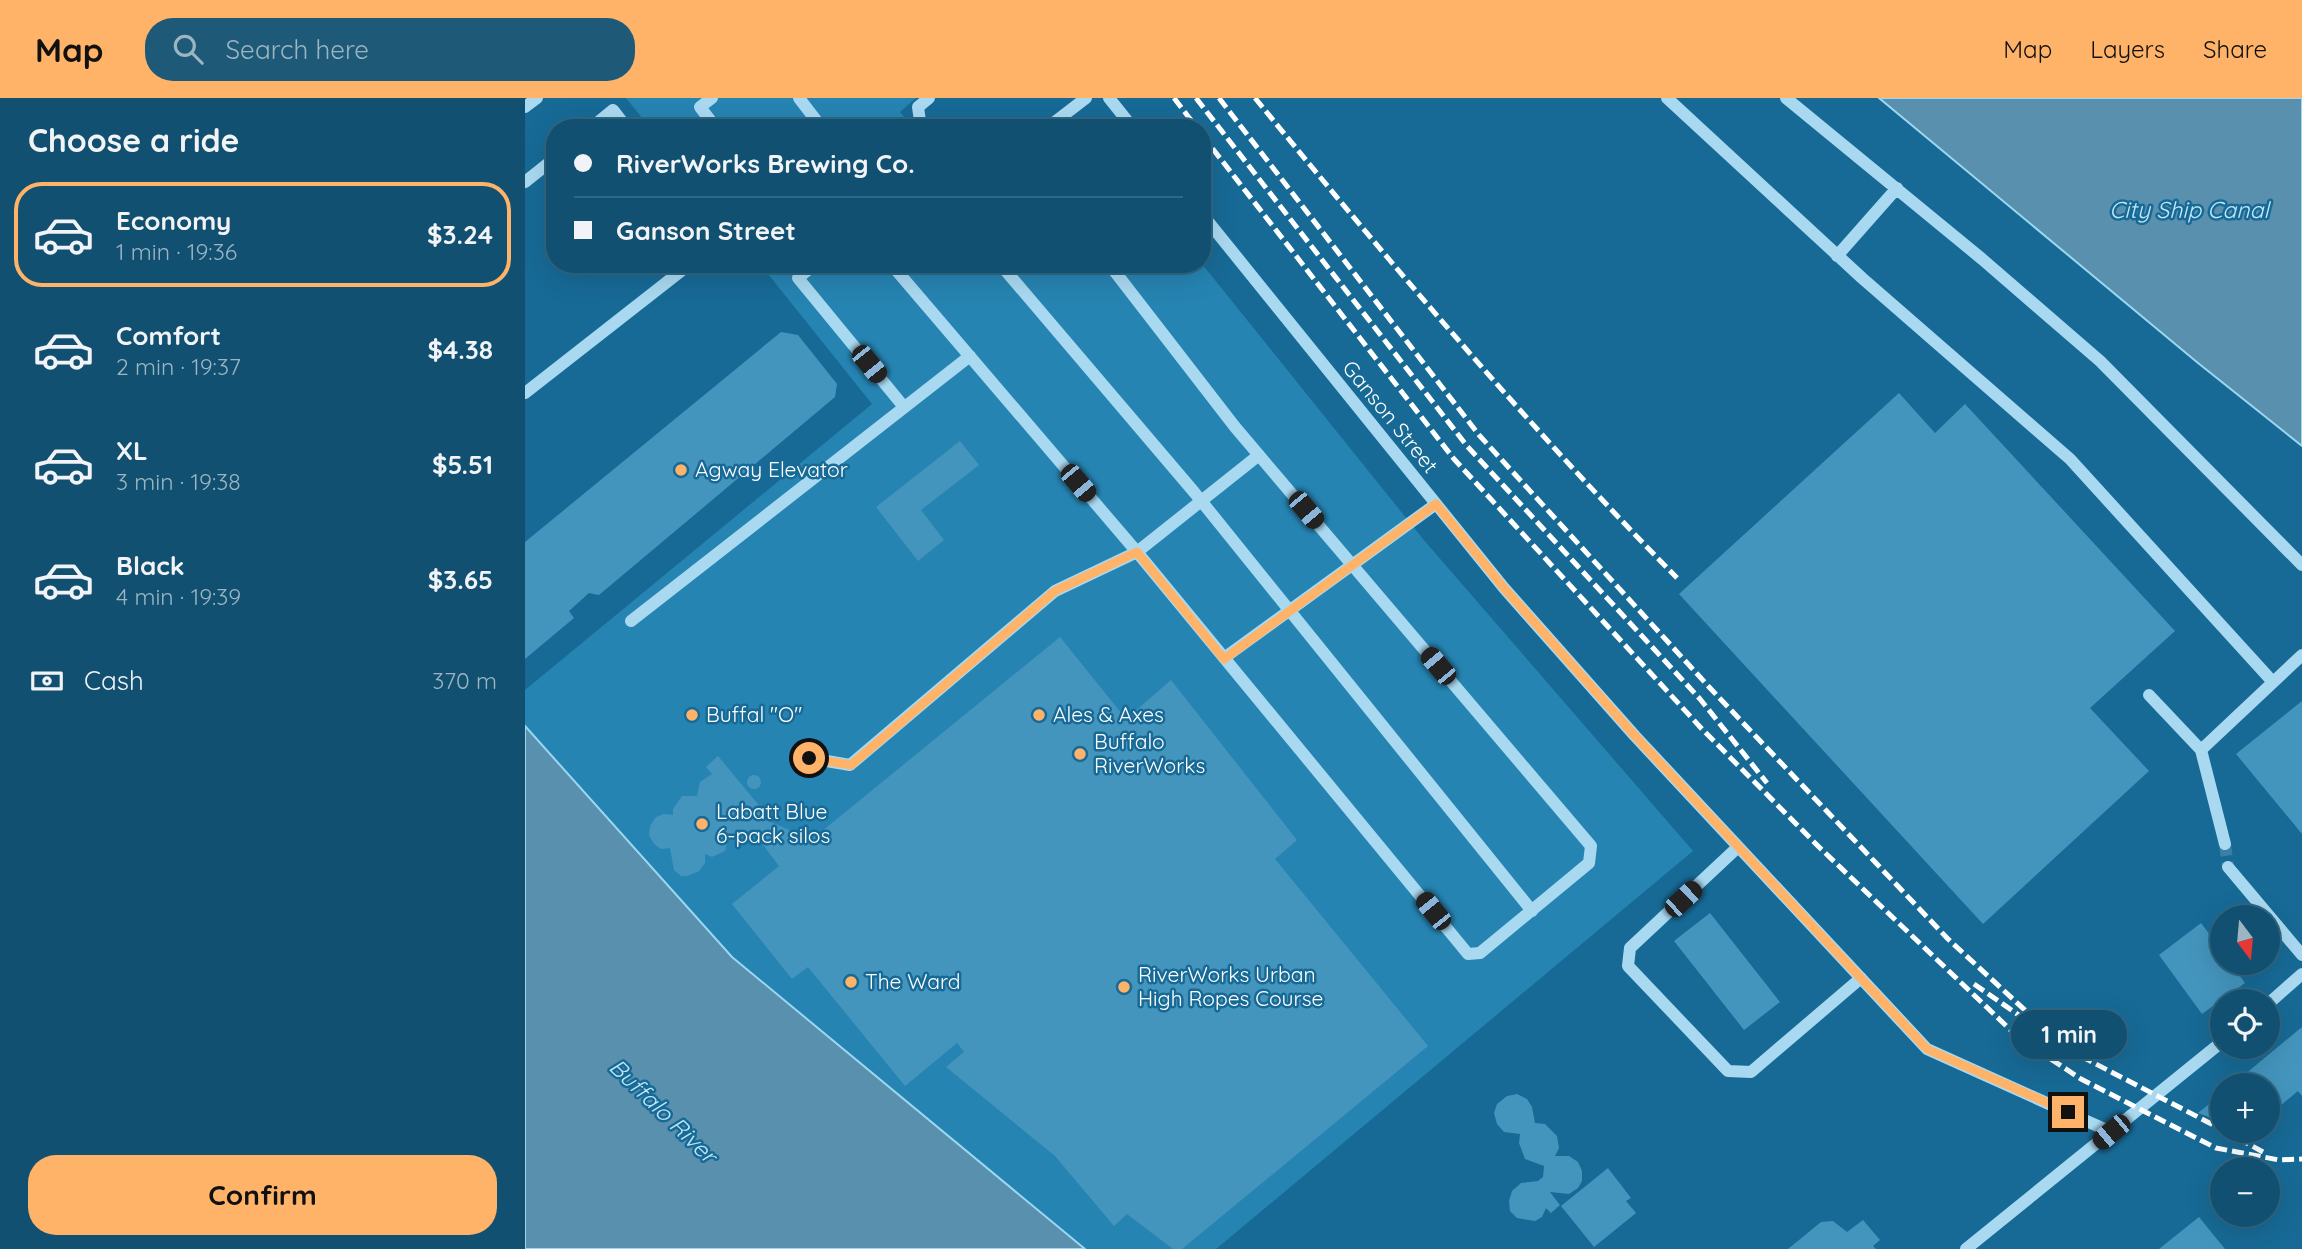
<!DOCTYPE html>
<html lang="en">
<head>
<meta charset="utf-8">
<style>
	body { margin:0; font-family:Quicksand,sans-serif; background:#1e5a78; color:#f1f3f6; height:100vh; display:flex; flex-direction:column; font-size:26px; white-space:nowrap }
	* { box-sizing:border-box; margin:0 }
	p { font-size:23px; color:#9cb5c3 }
	.icon { flex:none; width:38px; height:38px; fill:none; stroke:currentColor; stroke-width:2; stroke-linecap:round; stroke-linejoin:round }
	.map { position:relative; flex:1; overflow:hidden }
	.panel { display:flex; flex-direction:column; background:#115070; width:525px }
	.panel>* { flex:none }
	.banner { position:absolute; left:21px; top:21px; width:665px; height:154px; border-radius:28px; box-shadow:0 7px 28px #0002,0 0 0 2px #306783; display:grid; align-content:center; height:154px; padding:0 28px; background:#115070 }
	.needle { width:46px; rotate:164deg }
	.buttons { position:absolute; left:1685px; top:807px; display:grid; gap:14px }
	.buttons a { display:grid; place-items:center; width:70px; height:70px; border-radius:50%; background:#115070; box-shadow:0 7px 28px #0002,0 0 0 2px #306783; font-size:35px }
	.end { position:absolute; width:32px; height:32px; margin:-16px; border:9px solid #ffb368; background:#111; box-shadow:0 0 0 4px #111 }
	.from { border-radius:50% }
	.bubble { position:absolute; height:49px; border-radius:24px; background:#115070; box-shadow:0 7px 28px #0002,0 0 0 2px #306783; font-size:23px; font-weight:700; line-height:49px; text-align:center }
	.car { position:absolute; width:21px; height:42px; margin:-21px -10px; border-radius:9px; box-shadow:0 0 5px 2px #0007; background:linear-gradient(#222 24%,#8ab4d8 0 40%,#222 0 76%,#8ab4d8 0 86%,#222 0) }
	.banner b { display:flex; align-items:center; gap:24px; height:66px; font-size:26px }
	.banner b+b { border-top:2px solid #306783 }
	.banner i { width:18px; height:18px; background:#f1f3f6 }
	ul { padding:0; list-style:none }
	li { display:flex; align-items:center; gap:21px; height:105px; margin:0 14px 10px; padding:0 14px; border:4px solid transparent; border-radius:28px }
	li div { flex:1 }
	li b { display:block; font-size:26px }
	li em { font-style:normal; font-weight:700 }
	li.active { border-color:#ffb368 }
	li>.icon { width:63px; height:63px; stroke-width:1.5 }
	h2 { padding:0 28px; font-size:32px; line-height:84px }
	.pay { display:flex; align-items:center; gap:18px; height:77px; padding:0 28px; font-size:26px }
	.pay p { margin-inline-start:auto }
	.cta { display:flex; gap:14px; margin-top:auto; padding:14px 28px }
	.cta a { flex:1; height:80px; border-radius:28px; background:#ffb368; color:#111; font-size:28px; font-weight:700; line-height:80px; text-align:center }
	header { display:flex; align-items:center; gap:42px; box-sizing:border-box; height:98px; padding:0 35px; background:#ffb368; color:#111 }
	header strong { font-size:33px }
	nav { display:flex; gap:38px; margin-inline-start:auto; font-size:24px }
	.search { width:490px; height:63px; background:#1e5a78; display:flex; align-items:center; gap:18px; box-sizing:border-box; padding:0 24px; border-radius:28px; color:#9cb5c3; font-size:26px }
	main { display:flex; flex:1; min-height:0 }
	.map>svg:first-child { display:block }
	.green { fill:#2684b2 }
	.water { fill:#5890ae; stroke:#9bd7f3; stroke-width:2 }
	.building { fill:#4495be }
	.lines { fill:none; stroke-linecap:round; stroke-linejoin:round }
	.minor-tunnel { stroke:#3a80a6; stroke-width:12; stroke-dasharray:12 6; stroke-linecap:butt }
	.minor { stroke:#a9d9f1; stroke-width:12 }
	.rail { stroke:#fff; stroke-width:5; stroke-dasharray:12 5; stroke-linecap:butt }
	.route { stroke:#ffb368; stroke-width:9 }
	.poi-dot { fill:#ffb368; stroke:#176a96; stroke-width:2.5 }
	.labels { text-anchor:middle; stroke-width:5; stroke-linejoin:round; paint-order:stroke }
	.street-label { font-size:21px; fill:#fff; stroke:#176a96 }
	.poi-label { font-size:21px; fill:#fff; stroke:#176a96; text-anchor:start }
	.water-label { font-size:23px; font-style:italic; fill:#c0e6f9; stroke:#176a96 }
</style>
</head>
<body>
<header>
<strong>Map</strong>
<div class="search"><svg class="icon" aria-label="search" viewBox="0 0 24 24"><circle cx="10" cy="10" r="6"/><path d="M15 15l6 6"/></svg>Search here</div>
<nav><a>Map</a><a>Layers</a><a>Share</a></nav>
</header>
<main>
<section class="panel">
<h2>Choose a ride</h2>
<ul>
<li class="active"><svg class="icon" aria-label="car" viewBox="0 0 24 24"><path d="M5 17H2v-5l4-1 3-4h7l3 4 3 1v5h-3M9 17h6M6 11h13"/><circle cx="7" cy="17" r="2"/><circle cx="17" cy="17" r="2"/></svg><div><b>Economy</b><p>1 min · 19:36</p></div><em>$3.24</em></li>
<li><svg class="icon" aria-label="car" viewBox="0 0 24 24"><path d="M5 17H2v-5l4-1 3-4h7l3 4 3 1v5h-3M9 17h6M6 11h13"/><circle cx="7" cy="17" r="2"/><circle cx="17" cy="17" r="2"/></svg><div><b>Comfort</b><p>2 min · 19:37</p></div><em>$4.38</em></li>
<li><svg class="icon" aria-label="car" viewBox="0 0 24 24"><path d="M5 17H2v-5l4-1 3-4h7l3 4 3 1v5h-3M9 17h6M6 11h13"/><circle cx="7" cy="17" r="2"/><circle cx="17" cy="17" r="2"/></svg><div><b>XL</b><p>3 min · 19:38</p></div><em>$5.51</em></li>
<li><svg class="icon" aria-label="car" viewBox="0 0 24 24"><path d="M5 17H2v-5l4-1 3-4h7l3 4 3 1v5h-3M9 17h6M6 11h13"/><circle cx="7" cy="17" r="2"/><circle cx="17" cy="17" r="2"/></svg><div><b>Black</b><p>4 min · 19:39</p></div><em>$3.65</em></li>
</ul>
<div class="pay"><svg class="icon" aria-label="cash" viewBox="0 0 24 24"><path d="M3 7h18v10H3z"/><circle cx="12" cy="12" r="2"/></svg>Cash<p>370 m</p></div>
<div class="cta"><a>Confirm</a></div>
</section>
<div class="map">
<svg width="1777" height="1151" viewBox="0 0 1777 1151">
	<rect width="100%" height="100%" fill="#176a96"/>
	<path class="green" d="M101 0H391L375 14 388 30H125Z
		M235 166H500L509 177 522 166H677L898 441 1168 753 691 1151H560L207 859 0 628V592L347 306Z"/>
	<path class="water" d="M1354 0H1777V348L1673 265Z
		M0 628 207 859 560 1151H0Z"/>
	<path class="building" d="M256 234 273 237 312 286 310 299 74 497 64 495 44 513 49 520 0 561V444Z
		M1374 295 1410 335 1440 306 1650 533 1565 610 1624 673 1458 826 1154 496Z
		M435 343 454 367 396 412 419 442 393 463 351 409Z
		M535 539 601 621 646 582 772 742 750 761 903 948 657 1151H648L602 1116 589 1128 530 1058 421 969 439 954 432 945 380 988 283 869 267 881 207 806 254 768 226 731 217 738H204L200 753 187 759 180 756V765L174 773 162 778H156L149 772 145 750 136 751 129 746 124 737 125 728 131 719 139 716 148 717V711L157 698H172L175 684 187 676 181 669 193 658 241 716 236 720 267 733 280 747Z
		M1777 603V736L1711 656Z
		M222 684a7 7 0 1 1 14 0a7 7 0 1 1-14 0Z
		M1185 815 1255 904 1219 932 1149 843Z
		M1676 825 1698 854V864H1705L1720 885 1677 916 1634 857Z
		M1777 929V998L1773 993 1749 1013 1747 1032H1743V987H1707Z
		M1698 995V1024L1673 1015Z
		M992 996 1002 1001 1007 1009 1010 1025 1020 1026 1032 1038 1034 1050 1030 1058H1044L1053 1064 1057 1073V1083L1053 1090 1044 1096 1025 1094 1035 1107 1026 1115 1021 1110 1017 1119 1010 1123 992 1120 985 1113 984 1103 987 1093 996 1085 1013 1083 1018 1079 1019 1068 1000 1061 994 1045 995 1036 979 1034 972 1026 969 1015 972 1006 982 998Z
		M1083 1070 1106 1100 1101 1103 1111 1115 1069 1149 1036 1108Z
		M1674 1119 1700 1151H1634Z
		M1338 1122 1355 1142 1348 1148 1351 1151H1263L1296 1124 1308 1123 1322 1134Z"/>
	<g class="lines">
		<path class="minor-tunnel" d="M1700 746 1703 769"/>
		<path class="minor" d="M187 0 175 9 191 30
			M274 0 297 30
			M584 0 608 30
			M1142 0 1337 180 1545 361 1747 583
			M1261 0 1457 161 1575 263 1777 467
			M0 9 12 0
			M66 30 88 12 102 30
			M396 30 393 9 404 0
			M522 30 561 0
			M0 84 30 60
			M677 116 979 490 1110 638 1402 951 1586 1034
			M1312 158 1372 90
			M290 166 273 180 379 309
			M366 166 612 454 943 856 955 855 1064 765 1066 748 710 329 584 166
			M475 166 669 394 1007 813
			M0 295 165 166
			M106 523 445 258
			M699 560 911 406
			M1624 597 1676 652
			M284 660 325 667 530 493 612 454 734 357
			M1700 746 1676 652 1777 557
			M1213 749 1105 850 1103 868 1203 973 1226 974 1336 880
			M1703 769 1777 857
			M1743 906 1777 876
			M1441 1151 1698 943"/>
		<path class="rail" d="M649 0 672 30
			M671 0 942 348 1175 601 1242 685
			M694 0 954 337 1185 590 1423 841 1542 951 1698 1032
			M730 0C865 165 1003 328 1152 480
			M677 37 929 361 1177 631 1294 749 1494 940 1556 981 1691 1050 1754 1062 1777 1061
			M1449 886 1495 918
			M1698 1032 1738 1054"/>
	</g>
	<g class="lines">
		<path class="route" d="M284 660 326 667 530 493 612 454 699 561 911 406 979 490 1110 638 1402 951 1543 1014"/>
	</g>
	<g class="poi-dot">
		<circle cx="156" cy="372" r="7"/>
		<circle cx="167" cy="617" r="7"/>
		<circle cx="514" cy="617" r="7"/>
		<circle cx="555" cy="656" r="7"/>
		<circle cx="177" cy="726" r="7"/>
		<circle cx="326" cy="884" r="7"/>
		<circle cx="599" cy="889" r="7"/>
	</g>
	<g class="labels">
		<g class="street-label">
			<text transform="translate(865 319) rotate(51)" y="7">Ganson Street</text>
		</g>
		<g class="poi-label">
			<text x="170" y="379">Agway Elevator</text>
			<text x="181" y="624">Buffal "O"</text>
			<text x="528" y="624">Ales &amp; Axes</text>
			<text x="569" y="651">Buffalo<tspan x="569" dy="24">RiverWorks</tspan></text>
			<text x="191" y="721">Labatt Blue<tspan x="191" dy="24">6-pack silos</tspan></text>
			<text x="613" y="884">RiverWorks Urban<tspan x="613" dy="24">High Ropes Course</tspan></text>
			<text x="340" y="891">The Ward</text>
		</g>
		<g class="water-label">
			<text x="1664" y="120">City Ship Canal</text>
			<text transform="translate(138 1013) rotate(44)" y="8">Buffalo River</text>
		</g>
	</g>
</svg>
<div class="buttons">
<a><svg class="needle" viewBox="-14 -14 28 28"><path d="M0-13l5 13h-10z" fill="#e53935"/><path d="M0 13l5-13h-10z" fill="#9cb5c3"/></svg></a>
<a><svg class="icon" aria-label="locate" viewBox="0 0 24 24"><circle cx="12" cy="12" r="6"/><path d="M12 2v4M12 18v4M2 12h4M18 12h4"/></svg></a>
<a>+</a>
<a>−</a>
</div>
<i class="end from" style="left:284px;top:660px"></i>
<i class="end" style="left:1543px;top:1014px"></i>
<div class="bubble" style="left:1486px;top:912px;width:116px">1 min</div>
<i class="car" style="left:344px;top:266px;rotate:141deg"></i>
<i class="car" style="left:553px;top:385px;rotate:140deg"></i>
<i class="car" style="left:781px;top:412px;rotate:140deg"></i>
<i class="car" style="left:913px;top:568px;rotate:320deg"></i>
<i class="car" style="left:1158px;top:801px;rotate:47deg"></i>
<i class="car" style="left:908px;top:813px;rotate:321deg"></i>
<i class="car" style="left:1586px;top:1034px;rotate:230deg"></i>
<div class="banner">
<b><i class="from"></i>RiverWorks Brewing Co.</b>
<b><i></i>Ganson Street</b>
</div>
</div>
</main>
</body>
</html>
